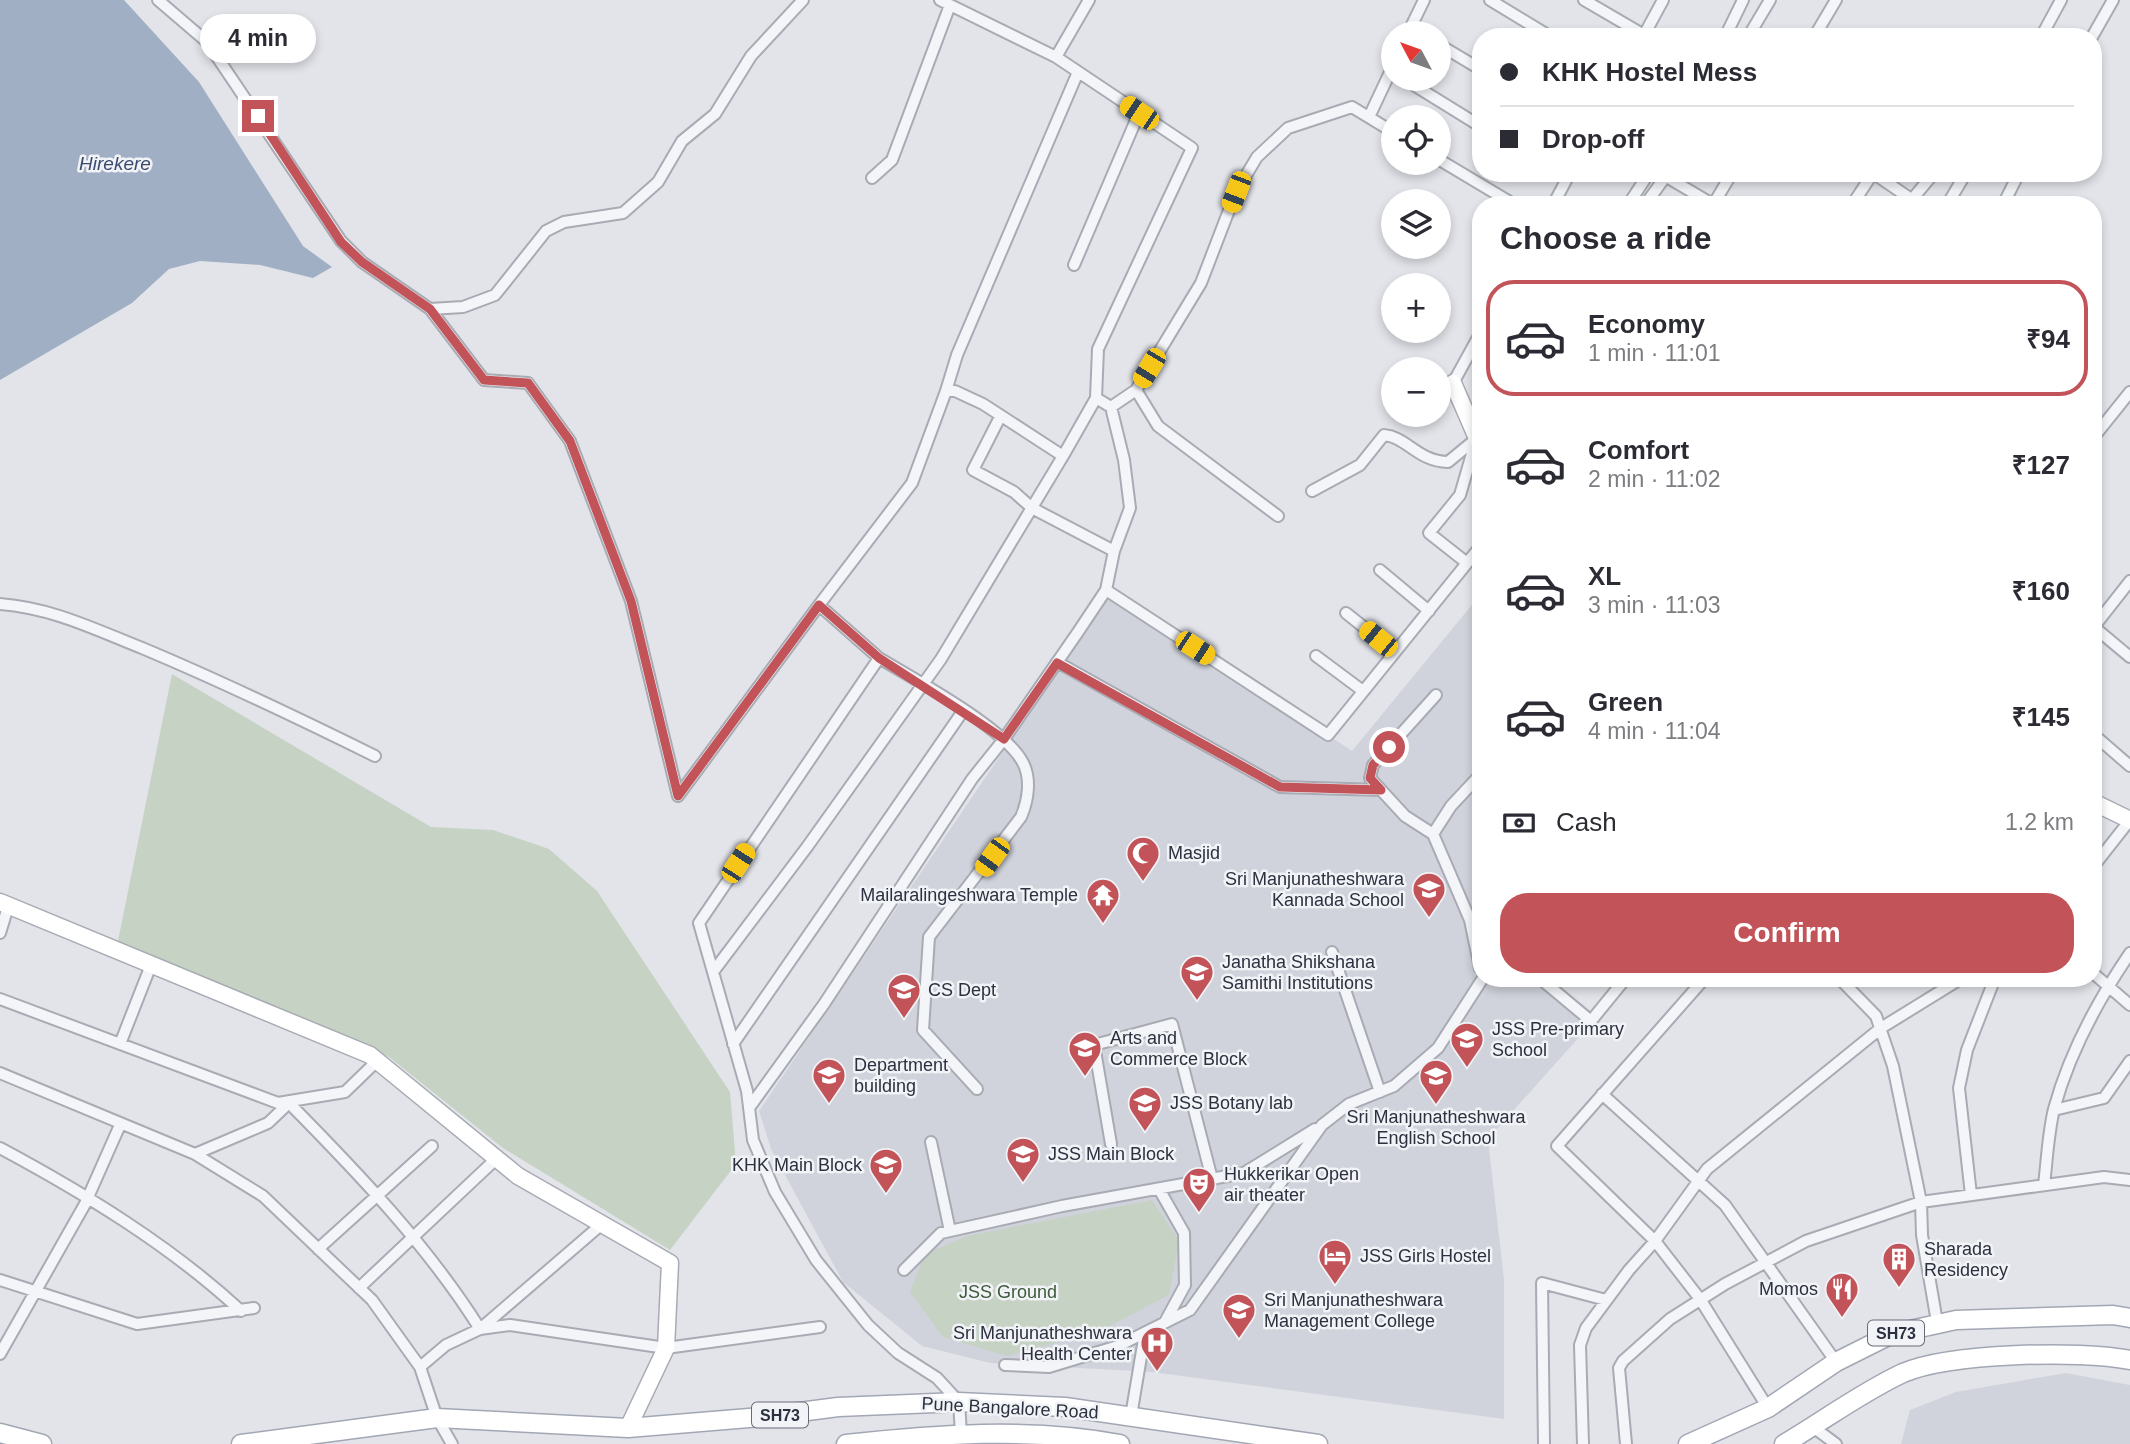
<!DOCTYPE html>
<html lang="en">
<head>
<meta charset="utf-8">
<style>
	body { margin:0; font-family:Helvetica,sans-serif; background:#f7f7f7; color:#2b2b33; height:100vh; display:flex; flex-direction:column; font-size:26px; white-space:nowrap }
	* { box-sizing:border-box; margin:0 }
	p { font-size:23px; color:#7c7c81 }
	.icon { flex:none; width:38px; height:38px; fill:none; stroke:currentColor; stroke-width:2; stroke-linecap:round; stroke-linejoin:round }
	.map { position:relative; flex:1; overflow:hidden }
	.drawer { position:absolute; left:1472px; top:196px; width:630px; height:791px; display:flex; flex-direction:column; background:#fff; border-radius:28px; box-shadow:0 4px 10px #0003 }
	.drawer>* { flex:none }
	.hud { position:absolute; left:1472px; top:28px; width:630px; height:154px; border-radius:28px; box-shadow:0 4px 10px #0003; display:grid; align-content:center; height:154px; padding:0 28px; background:#fff }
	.needle { width:46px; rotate:311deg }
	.buttons { position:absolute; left:1381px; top:21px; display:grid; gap:14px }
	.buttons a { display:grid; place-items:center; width:70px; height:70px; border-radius:50%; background:#fff; box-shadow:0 4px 10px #0003; font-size:35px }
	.end { position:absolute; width:32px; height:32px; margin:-16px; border:9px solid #c25358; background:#fff; box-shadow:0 0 0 4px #fff }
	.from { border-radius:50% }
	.bubble { position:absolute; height:49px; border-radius:24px; background:#fff; box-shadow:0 4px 10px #0003; font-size:23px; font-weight:700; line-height:49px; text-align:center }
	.car { position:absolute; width:21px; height:42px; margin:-21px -10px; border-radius:9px; box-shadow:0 0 5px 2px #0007; background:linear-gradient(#f5c518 24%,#345 0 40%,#f5c518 0 76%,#345 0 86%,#f5c518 0) }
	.hud b { display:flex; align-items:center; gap:24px; height:66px; font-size:26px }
	.hud b+b { border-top:2px solid #e1e1e2 }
	.hud i { width:18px; height:18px; background:#2b2b33 }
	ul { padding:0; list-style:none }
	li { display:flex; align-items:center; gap:21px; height:116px; margin:0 14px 10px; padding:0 14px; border:4px solid transparent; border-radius:28px }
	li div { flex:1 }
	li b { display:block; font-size:26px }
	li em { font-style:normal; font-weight:700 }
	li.active { border-color:#c25358 }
	li>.icon { width:63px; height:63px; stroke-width:1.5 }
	h2 { padding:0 28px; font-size:32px; line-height:84px }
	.pay { display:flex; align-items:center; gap:18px; height:77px; padding:0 28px; font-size:26px }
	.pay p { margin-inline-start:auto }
	.button { display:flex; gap:14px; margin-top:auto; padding:14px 28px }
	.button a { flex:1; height:80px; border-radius:28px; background:#c25358; color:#fff; font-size:28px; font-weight:700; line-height:80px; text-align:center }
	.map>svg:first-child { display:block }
	.built { fill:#d0d3db }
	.green { fill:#c6d2c4 }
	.water { fill:#a1afc5 }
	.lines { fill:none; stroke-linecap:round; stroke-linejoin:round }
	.street-casing { stroke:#a8abb3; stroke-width:14 }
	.secondary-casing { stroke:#a8abb3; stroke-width:19 }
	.primary-casing { stroke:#a2a7b4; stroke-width:21 }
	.street { stroke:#f4f5f8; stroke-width:10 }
	.secondary { stroke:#fff; stroke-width:16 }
	.primary { stroke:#fff; stroke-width:18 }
	.route { stroke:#c25358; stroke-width:9 }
	.labels { text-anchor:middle; stroke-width:5; stroke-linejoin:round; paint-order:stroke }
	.shield { fill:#f1f3f7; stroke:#676b76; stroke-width:2 }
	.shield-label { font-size:16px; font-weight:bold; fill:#2c313f }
	.poi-label { font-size:18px; fill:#2c313f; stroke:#f1f3f7; text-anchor:start }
	.park-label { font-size:18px; fill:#3d5a3a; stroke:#f1f3f7 }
	.street-label { font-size:18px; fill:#2c313f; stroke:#f1f3f7 }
	.water-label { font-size:19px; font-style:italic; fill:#394c70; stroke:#f1f3f7 }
</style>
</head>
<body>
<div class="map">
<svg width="2130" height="1444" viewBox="0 0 2130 1444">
	<rect width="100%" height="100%" fill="#e2e4e9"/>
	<path class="built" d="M1112 591 1352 751 1480 595V978H1535L1589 1026 1488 1139 1504 1280V1419L1152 1372 990 1363 922 1346 843 1282 771 1149 759 1111Z
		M2066 1373 2130 1385V1444H1901L1910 1410 1956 1392Z"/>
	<path class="green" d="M172 674 431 827 493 830 549 849 597 891 730 1092 736 1164 670 1250 503 1148 389 1057 118 941Z
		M1152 1200 1179 1241 1169 1295 1100 1331 1007 1356 943 1337 910 1292 925 1254 967 1236Z"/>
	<path class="water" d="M0 0H124L199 82 303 246 332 267 313 278 260 265 200 261 169 269 132 303 0 380Z"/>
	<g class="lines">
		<defs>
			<path id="street" d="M158 0 207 42 341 241 362 262 430 309 484 380 528 383 570 441 631 601 678 796 819 605 879 658
				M1490 0 1551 37
				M1584 0 1644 35
				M1408 33 1424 0
				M1643 37 1663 0
				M1725 37 1743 0
				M1748 37 1770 0
				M1814 37 1836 0
				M2041 37 2061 0
				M2092 37 2113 0
				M1438 44 1480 69
				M1056 57 1089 0
				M1404 79 1480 126
				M1369 117 1393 66
				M1438 159 1515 205
				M1660 173 1714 205
				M1873 173 1911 199
				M872 178 892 160 950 5
				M1909 203 1934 173
				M1553 205 1570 173
				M1628 205 1649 173
				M1645 205 1668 173
				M1713 205 1732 173
				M1852 205 1873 173
				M1947 205 1966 173
				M2003 205 2019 173
				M1074 265 1139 113
				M430 309 463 307 495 295 546 231 564 222 623 213 658 182 682 141 715 114 751 56 803 0
				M1453 383 1480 334
				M1136 390 1158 426 1278 516
				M946 391 957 355 1078 72
				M1096 398 1111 407 1136 390 1201 283 1236 192 1257 157 1288 128 1352 107 1393 132
				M1111 407 1124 460 1130 508 1114 551
				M2093 438 2130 392
				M1312 491 1360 465 1384 435C1407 437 1417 461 1448 462L1476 439
				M1467 563 1429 533 1460 495 1476 440
				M1380 570 1429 611
				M1106 590 1328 735 1480 547
				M0 604C52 608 94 629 142 648 221 681 298 718 375 756
				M819 605 912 483 946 391H955L983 404 1063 456
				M1346 613 1395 652
				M2094 627 2130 657
				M2093 628 2130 581
				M1316 656 1363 691
				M1057 662 1280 787 1381 790
				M2093 734 2130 766
				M1480 775 1451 806 1433 834 1470 920 1480 968
				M1433 834 1405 816 1370 778 1373 765 1436 695
				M2093 867 2130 820
				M0 933 8 907
				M1332 952 1380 1092
				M713 972 807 847 941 659 1063 456 1096 398 1098 349 1192 148 1056 57 940 0
				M2093 973 2130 1005
				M1545 978 1543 981 1591 1021 1626 978
				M1705 978 1557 1146 1655 1241 1700 1299 1768 1408
				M1839 978 1876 1016 1893 1066 1921 1202 1922 1235 1937 1322
				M0 999 278 1103 345 1092 377 1061
				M120 1044 151 965
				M733 1044 963 711
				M0 1073 195 1154 268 1123 289 1103C358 1173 428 1246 480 1329L602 1224
				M1602 1094 1725 1205 1836 1362
				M749 1108 824 1004 972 779 1004 739 1078 632 1106 590 1114 551 1032 508 1014 492 973 470 1000 417
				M2054 1110 2104 1098 2130 1061
				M931 1142 950 1231
				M1111 1144 1094 1045 1172 1024 1212 1179
				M0 1148C84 1193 171 1246 241 1311
				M195 1154 263 1196 372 1300 420 1367 437 1418 452 1444
				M2044 1185C2047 1160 2048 1134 2054 1109 2069 1054 2098 1000 2130 953
				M1159 1189 1184 1233 1185 1285 1165 1322
				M1971 1195 1959 1088 1967 1050 1995 978
				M318 1249 432 1146
				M904 1270 941 1233 1062 1206 1244 1173 1315 1129
				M0 1280 137 1324 254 1308
				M359 1288 497 1158
				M0 1354 85 1204 120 1125
				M1005 1365 1049 1367 1118 1346 1190 1310 1322 1125 1349 1104 1394 1086 1438 1048 1483 978
				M420 1367 446 1345 480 1329 510 1325 666 1348 820 1327
				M1131 1416 1145 1333
				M1813 1427 1836 1444
				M961 1434 959 1402 937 1378 898 1353 868 1325 816 1260 775 1192 753 1140 747 1091 699 923 879 658C914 679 1003 727 1022 761 1032 778 1028 801 1021 817L929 937 923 1030 977 1089
				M1544 1444 1542 1283 1606 1300
				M1583 1444 1580 1345 1586 1328 1629 1270 1655 1241 1707 1169 1881 1028 1962 978
				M1626 1444 1619 1368 1623 1361 1670 1319 1725 1284 1806 1241 1921 1202 2104 1177 2130 1180"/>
			<path id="secondary" d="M1453 383 1480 445
				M2093 802 2130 820
				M0 902 370 1055 518 1176 670 1263 666 1348 628 1428"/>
			<path id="primary" d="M0 1433 42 1444
				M241 1444 437 1418 628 1428 761 1417 838 1407 959 1402 1065 1407 1318 1444
				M846 1444C936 1434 1030 1427 1120 1444
				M1688 1444 1768 1408 1836 1362 1892 1334 1956 1320 2113 1315 2130 1318
				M1784 1444C1823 1421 1862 1392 1903 1373 1950 1353 2079 1350 2130 1360"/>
		</defs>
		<use href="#street" class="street-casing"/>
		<use href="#secondary" class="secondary-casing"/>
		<use href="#primary" class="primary-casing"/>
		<use href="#street" class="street"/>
		<use href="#secondary" class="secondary"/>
		<use href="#primary" class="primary"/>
	</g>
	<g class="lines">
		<path class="route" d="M258 116 341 242 362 262 430 309 484 380 528 383 570 441 631 601 678 796 819 605 879 658 1004 739 1057 663 1280 787 1381 790 1370 778 1373 765 1389 747"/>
	</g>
	<defs>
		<symbol id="mosque-pin" viewBox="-11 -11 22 30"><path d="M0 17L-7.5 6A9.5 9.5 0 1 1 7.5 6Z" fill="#c25358" stroke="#f1f3f7"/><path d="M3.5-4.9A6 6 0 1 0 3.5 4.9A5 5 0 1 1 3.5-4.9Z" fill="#fff"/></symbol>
		<symbol id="school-pin" viewBox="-11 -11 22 30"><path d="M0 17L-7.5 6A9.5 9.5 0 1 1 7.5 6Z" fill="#c25358" stroke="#f1f3f7"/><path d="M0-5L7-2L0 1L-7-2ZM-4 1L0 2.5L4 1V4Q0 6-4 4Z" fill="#fff"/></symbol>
		<symbol id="temple-pin" viewBox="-11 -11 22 30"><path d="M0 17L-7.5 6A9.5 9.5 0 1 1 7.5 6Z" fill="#c25358" stroke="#f1f3f7"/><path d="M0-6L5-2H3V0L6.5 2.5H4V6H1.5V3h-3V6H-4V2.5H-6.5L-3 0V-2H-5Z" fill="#fff"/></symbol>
		<symbol id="university-pin" viewBox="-11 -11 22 30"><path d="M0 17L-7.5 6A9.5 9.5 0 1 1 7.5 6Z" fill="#c25358" stroke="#f1f3f7"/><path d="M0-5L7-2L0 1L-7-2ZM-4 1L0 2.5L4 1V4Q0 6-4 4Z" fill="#fff"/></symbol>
		<symbol id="theatre-pin" viewBox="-11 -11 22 30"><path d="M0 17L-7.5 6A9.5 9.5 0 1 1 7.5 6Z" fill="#c25358" stroke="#f1f3f7"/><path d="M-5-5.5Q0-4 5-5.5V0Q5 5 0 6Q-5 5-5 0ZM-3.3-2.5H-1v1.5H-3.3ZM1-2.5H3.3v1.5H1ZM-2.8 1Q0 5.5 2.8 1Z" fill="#fff"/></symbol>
		<symbol id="hotel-pin" viewBox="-11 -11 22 30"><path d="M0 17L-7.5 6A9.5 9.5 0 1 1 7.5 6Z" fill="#c25358" stroke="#f1f3f7"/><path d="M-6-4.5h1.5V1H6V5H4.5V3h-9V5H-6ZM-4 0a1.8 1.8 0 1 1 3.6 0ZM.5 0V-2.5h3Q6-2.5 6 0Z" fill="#fff"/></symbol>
		<symbol id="building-pin" viewBox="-11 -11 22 30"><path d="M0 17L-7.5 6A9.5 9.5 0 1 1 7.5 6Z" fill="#c25358" stroke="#f1f3f7"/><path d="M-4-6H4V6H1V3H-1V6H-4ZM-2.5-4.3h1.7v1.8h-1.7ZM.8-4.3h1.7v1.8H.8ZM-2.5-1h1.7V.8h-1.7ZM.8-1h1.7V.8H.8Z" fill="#fff"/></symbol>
		<symbol id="restaurant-pin" viewBox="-11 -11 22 30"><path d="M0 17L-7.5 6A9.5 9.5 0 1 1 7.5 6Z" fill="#c25358" stroke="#f1f3f7"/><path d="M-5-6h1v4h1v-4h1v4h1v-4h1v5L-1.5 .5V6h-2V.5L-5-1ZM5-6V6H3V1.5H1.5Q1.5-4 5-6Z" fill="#fff"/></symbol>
		<symbol id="hospital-pin" viewBox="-11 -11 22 30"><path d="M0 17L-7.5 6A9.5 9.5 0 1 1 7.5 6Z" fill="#c25358" stroke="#f1f3f7"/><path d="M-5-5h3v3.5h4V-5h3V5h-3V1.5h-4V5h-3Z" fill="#fff"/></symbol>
	</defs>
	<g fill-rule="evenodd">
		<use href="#mosque-pin" x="1124" y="834" width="38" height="52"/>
		<use href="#school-pin" x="1410" y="870" width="38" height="52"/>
		<use href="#temple-pin" x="1084" y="876" width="38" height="52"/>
		<use href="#university-pin" x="1178" y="953" width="38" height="52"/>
		<use href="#university-pin" x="885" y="971" width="38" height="52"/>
		<use href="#school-pin" x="1448" y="1020" width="38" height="52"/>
		<use href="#university-pin" x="1066" y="1029" width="38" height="52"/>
		<use href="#university-pin" x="810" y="1056" width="38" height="52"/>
		<use href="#school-pin" x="1417" y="1057" width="38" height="52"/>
		<use href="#university-pin" x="1126" y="1084" width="38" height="52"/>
		<use href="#university-pin" x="1004" y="1135" width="38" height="52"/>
		<use href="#university-pin" x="867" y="1146" width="38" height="52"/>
		<use href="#theatre-pin" x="1180" y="1165" width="38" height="52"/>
		<use href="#hotel-pin" x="1316" y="1237" width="38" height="52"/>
		<use href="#building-pin" x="1880" y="1240" width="38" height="52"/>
		<use href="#restaurant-pin" x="1823" y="1270" width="38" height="52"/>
		<use href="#university-pin" x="1220" y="1291" width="38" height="52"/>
		<use href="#hospital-pin" x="1138" y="1324" width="38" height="52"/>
	</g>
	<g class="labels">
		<g class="shield">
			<rect x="1868" y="1320.5" width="56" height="25" rx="5"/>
			<rect x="752" y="1402.5" width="56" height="25" rx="5"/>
		</g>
		<g class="shield-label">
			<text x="1896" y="1339">SH73</text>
			<text x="780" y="1421">SH73</text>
		</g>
		<g class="poi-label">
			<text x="1168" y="859">Masjid</text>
			<text x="1404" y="885" text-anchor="end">Sri Manjunatheshwara<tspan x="1404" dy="21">Kannada School</tspan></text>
			<text x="1078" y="901" text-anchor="end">Mailaralingeshwara Temple</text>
			<text x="1222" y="968">Janatha Shikshana<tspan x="1222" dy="21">Samithi Institutions</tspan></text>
			<text x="928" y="996">CS Dept</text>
			<text x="1492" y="1035">JSS Pre-primary<tspan x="1492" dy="21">School</tspan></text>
			<text x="1110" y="1044">Arts and<tspan x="1110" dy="21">Commerce Block</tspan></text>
			<text x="854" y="1071">Department<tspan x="854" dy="21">building</tspan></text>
			<text x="1170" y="1109">JSS Botany lab</text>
			<text x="1436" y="1123" text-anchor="middle">Sri Manjunatheshwara<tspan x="1436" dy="21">English School</tspan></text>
			<text x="1048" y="1160">JSS Main Block</text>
			<text x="862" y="1171" text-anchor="end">KHK Main Block</text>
			<text x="1224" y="1180">Hukkerikar Open<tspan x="1224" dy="21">air theater</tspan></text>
			<text x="1924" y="1255">Sharada<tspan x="1924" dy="21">Residency</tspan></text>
			<text x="1360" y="1262">JSS Girls Hostel</text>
			<text x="1818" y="1295" text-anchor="end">Momos</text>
			<text x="1264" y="1306">Sri Manjunatheshwara<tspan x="1264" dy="21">Management College</tspan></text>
			<text x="1132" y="1339" text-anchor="end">Sri Manjunatheshwara<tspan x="1132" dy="21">Health Center</tspan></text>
		</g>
		<g class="park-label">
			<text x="1008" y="1298">JSS Ground</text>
		</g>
		<g class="street-label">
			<text transform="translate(1010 1408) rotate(3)" y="6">Pune Bangalore Road</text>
		</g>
		<g class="water-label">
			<text x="115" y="170">Hirekere</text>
		</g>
	</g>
</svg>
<div class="buttons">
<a><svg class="needle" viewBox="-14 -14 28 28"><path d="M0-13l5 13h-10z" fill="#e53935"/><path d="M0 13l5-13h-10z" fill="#7c7c81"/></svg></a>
<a><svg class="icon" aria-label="locate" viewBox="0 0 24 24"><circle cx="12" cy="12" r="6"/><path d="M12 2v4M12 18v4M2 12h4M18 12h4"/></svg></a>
<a><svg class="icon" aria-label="layers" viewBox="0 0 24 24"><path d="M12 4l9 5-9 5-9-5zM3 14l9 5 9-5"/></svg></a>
<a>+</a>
<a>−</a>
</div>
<i class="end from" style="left:1389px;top:747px"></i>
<i class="end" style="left:258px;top:116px"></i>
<div class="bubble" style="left:200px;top:14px;width:116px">4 min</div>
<i class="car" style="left:1139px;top:113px;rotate:304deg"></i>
<i class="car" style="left:1236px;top:192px;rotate:201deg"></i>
<i class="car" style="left:1149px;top:368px;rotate:211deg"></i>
<i class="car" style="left:1378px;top:639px;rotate:309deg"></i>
<i class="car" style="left:1195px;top:648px;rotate:123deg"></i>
<i class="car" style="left:992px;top:857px;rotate:216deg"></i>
<i class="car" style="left:738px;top:863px;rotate:33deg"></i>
<div class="hud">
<b><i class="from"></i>KHK Hostel Mess</b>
<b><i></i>Drop-off</b>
</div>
<section class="drawer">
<h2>Choose a ride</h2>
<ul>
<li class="active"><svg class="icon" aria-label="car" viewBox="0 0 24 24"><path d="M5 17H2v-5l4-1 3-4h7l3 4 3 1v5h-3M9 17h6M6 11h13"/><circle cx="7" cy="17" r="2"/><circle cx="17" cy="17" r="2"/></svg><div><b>Economy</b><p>1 min · 11:01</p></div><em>₹94</em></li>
<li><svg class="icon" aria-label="car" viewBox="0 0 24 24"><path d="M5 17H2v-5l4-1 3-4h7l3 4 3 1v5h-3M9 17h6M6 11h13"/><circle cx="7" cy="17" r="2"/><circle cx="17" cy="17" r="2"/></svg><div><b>Comfort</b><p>2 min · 11:02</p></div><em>₹127</em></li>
<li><svg class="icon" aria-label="car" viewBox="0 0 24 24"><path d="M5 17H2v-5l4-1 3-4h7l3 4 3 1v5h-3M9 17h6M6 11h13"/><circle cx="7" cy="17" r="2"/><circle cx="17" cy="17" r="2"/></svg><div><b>XL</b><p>3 min · 11:03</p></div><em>₹160</em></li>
<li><svg class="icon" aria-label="car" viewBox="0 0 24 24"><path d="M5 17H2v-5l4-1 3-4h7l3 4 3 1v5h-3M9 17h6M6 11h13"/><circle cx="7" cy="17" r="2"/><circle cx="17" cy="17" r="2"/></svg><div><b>Green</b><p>4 min · 11:04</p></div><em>₹145</em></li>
</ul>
<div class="pay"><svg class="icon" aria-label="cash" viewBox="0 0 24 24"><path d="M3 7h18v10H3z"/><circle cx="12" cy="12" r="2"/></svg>Cash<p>1.2 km</p></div>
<div class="button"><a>Confirm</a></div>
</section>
</div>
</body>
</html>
